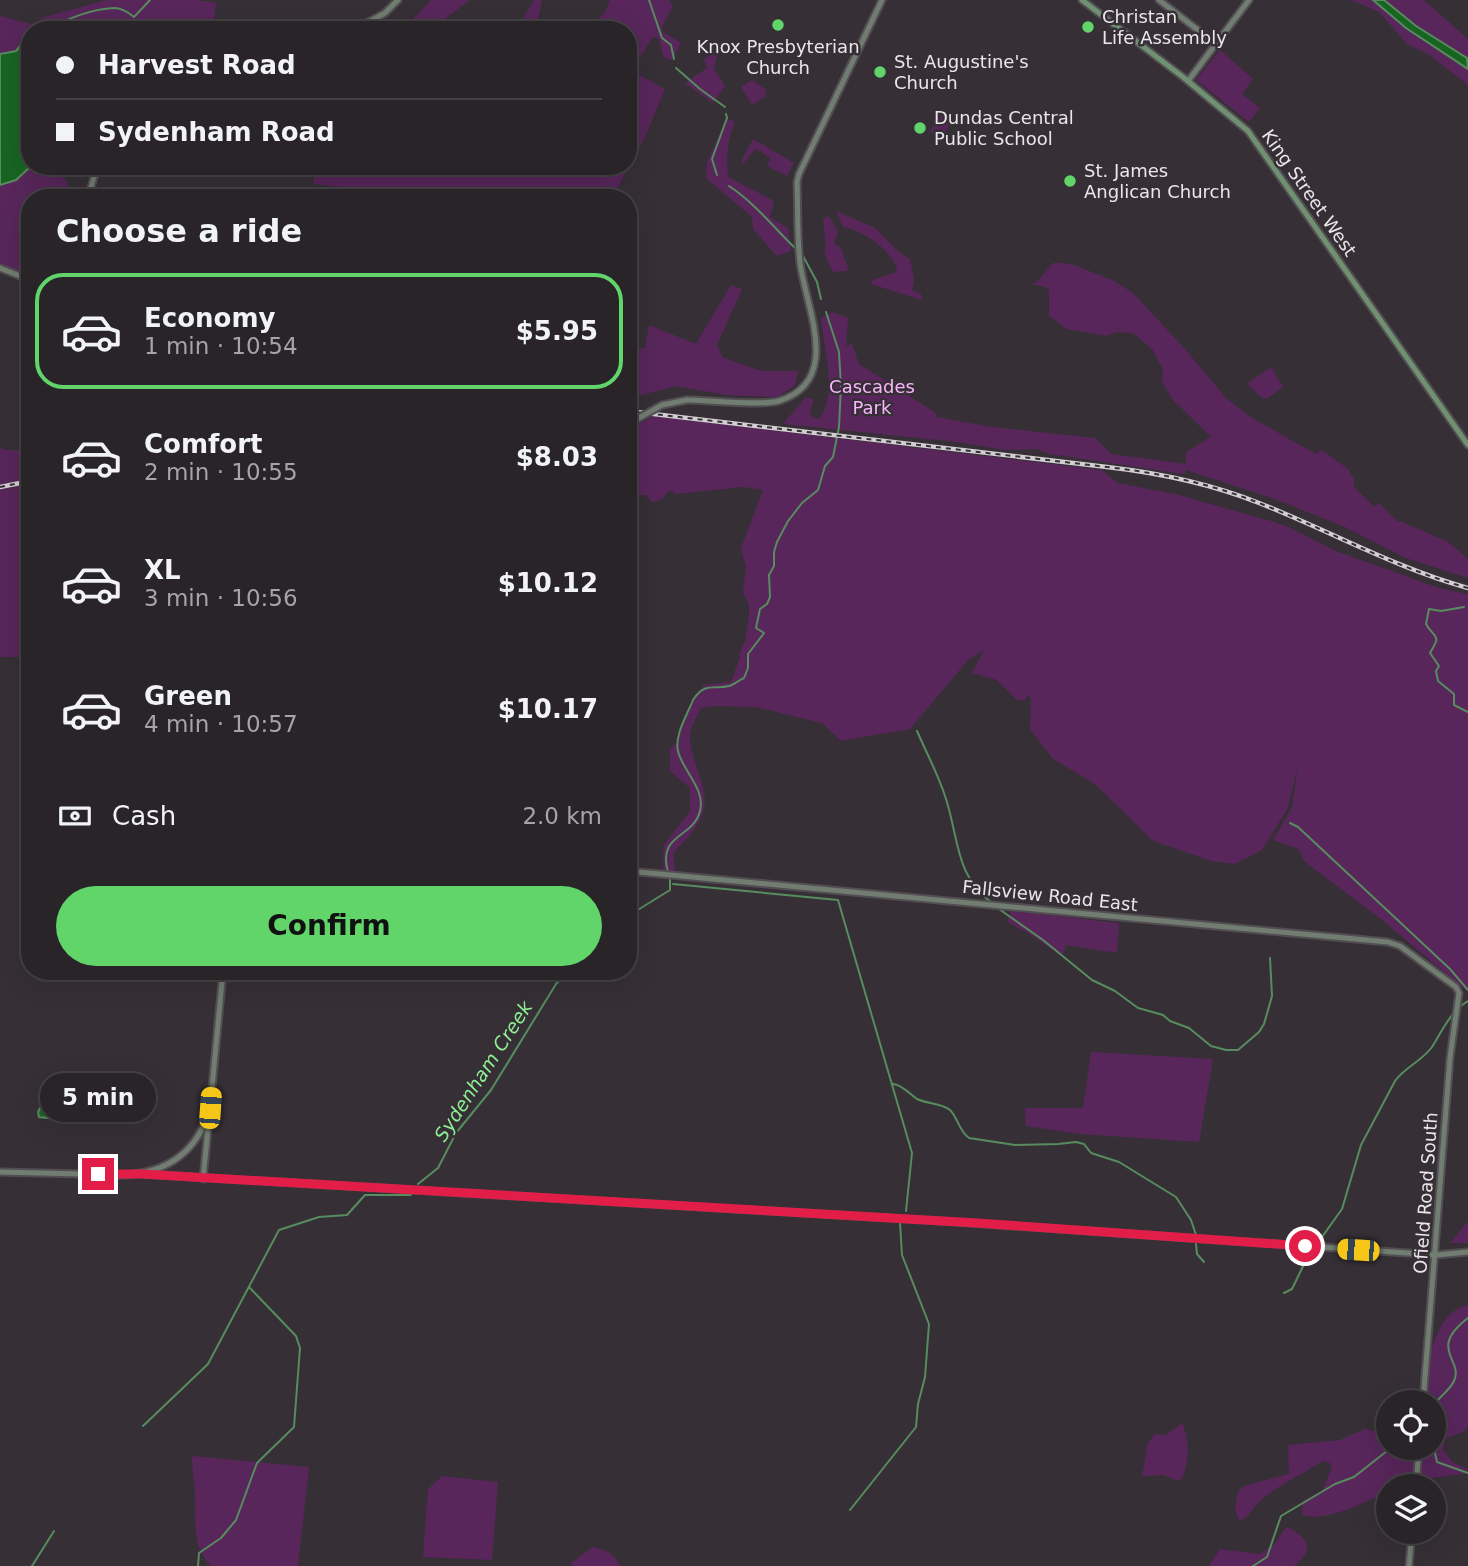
<!DOCTYPE html>
<html lang="en">
<head>
<meta charset="utf-8">
<style>
	body { margin:0; font-family:"DejaVu Sans",sans-serif; background:#343034; color:#f1f3f6; height:100vh; display:flex; flex-direction:column; font-size:26px; white-space:nowrap }
	* { box-sizing:border-box; margin:0 }
	p { font-size:23px; color:#a5a4a8 }
	.icon { flex:none; width:38px; height:38px; fill:none; stroke:currentColor; stroke-width:2; stroke-linecap:round; stroke-linejoin:round }
	.map { position:relative; flex:1; overflow:hidden }
	.details { position:absolute; left:21px; top:189px; width:616px; height:791px; display:flex; flex-direction:column; background:#282428; border-radius:28px; box-shadow:0 7px 28px #0002,0 0 0 2px #444145 }
	.details>* { flex:none }
	.hud { position:absolute; left:21px; top:21px; width:616px; height:154px; border-radius:28px; box-shadow:0 7px 28px #0002,0 0 0 2px #444145; display:grid; align-content:center; height:154px; padding:0 35px; background:#282428 }
	.controls { position:absolute; left:1376px; top:1390px; display:grid; gap:14px }
	.controls a { display:grid; place-items:center; width:70px; height:70px; border-radius:50%; background:#282428; box-shadow:0 7px 28px #0002,0 0 0 2px #444145; font-size:35px }
	.end { position:absolute; width:32px; height:32px; margin:-16px; border:9px solid #e11d48; background:#fff; box-shadow:0 0 0 4px #fff }
	.from { border-radius:50% }
	.bubble { position:absolute; height:49px; border-radius:24px; background:#282428; box-shadow:0 7px 28px #0002,0 0 0 2px #444145; font-size:23px; font-weight:800; line-height:49px; text-align:center }
	.car { position:absolute; width:21px; height:42px; margin:-21px -10px; border-radius:9px; box-shadow:0 0 5px 2px #0007; background:linear-gradient(#f5c518 24%,#345 0 40%,#f5c518 0 76%,#345 0 86%,#f5c518 0) }
	.hud b { display:flex; align-items:center; gap:24px; height:66px; font-size:26px }
	.hud b+b { border-top:2px solid #444145 }
	.hud i { width:18px; height:18px; background:#f1f3f6 }
	ul { padding:0; list-style:none }
	li { display:flex; align-items:center; gap:21px; height:116px; margin:0 14px 10px; padding:0 21px; border:4px solid transparent; border-radius:28px }
	li div { flex:1 }
	li b { display:block; font-size:26px }
	li em { font-style:normal; font-weight:800 }
	li.on { border-color:#61d46a }
	li>.icon { width:63px; height:63px; stroke-width:1.5 }
	h2 { padding:0 35px; font-size:32px; line-height:84px }
	.pay { display:flex; align-items:center; gap:18px; height:77px; padding:0 35px; font-size:26px }
	.pay p { margin-inline-start:auto }
	.action { display:flex; gap:14px; margin-top:auto; padding:14px 35px }
	.action a { flex:1; height:80px; border-radius:42px; background:#61d46a; color:#111; font-size:28px; font-weight:800; line-height:80px; text-align:center }
	.map>svg:first-child { display:block }
	.green { fill:#58265b }
	.water { fill:#186522; stroke:#578c5e; stroke-width:2 }
	.lines { fill:none; stroke-linecap:round; stroke-linejoin:round }
	.stream { stroke:#578c5e; stroke-width:2 }
	.secondary-casing { stroke:#524e52; stroke-width:9 }
	.primary-casing { stroke:#524e52; stroke-width:9 }
	.secondary { stroke:#717d71; stroke-width:5 }
	.primary { stroke:#709072; stroke-width:5 }
	.rail-casing { stroke:#d2ced2; stroke-width:4.5 }
	.rail { stroke:#363036; stroke-width:2; stroke-dasharray:5; stroke-linecap:butt }
	.secondary-bridge-casing { stroke:#524e52; stroke-width:9; stroke-linecap:butt }
	.secondary-bridge { stroke:#717d71; stroke-width:5 }
	.route { stroke:#e11d48; stroke-width:9 }
	.poi-dot { fill:#61d46a; stroke:#363036; stroke-width:2.5 }
	.labels { text-anchor:middle; stroke-width:5; stroke-linejoin:round; paint-order:stroke }
	.poi-label { font-size:18px; fill:#eae6ea; stroke:#363036; text-anchor:start }
	.street-label { font-size:18px; fill:#eae6ea; stroke:#363036 }
	.park-label { font-size:18px; fill:#fbb5ff; stroke:#363036 }
	.water-label { font-size:19px; font-style:italic; fill:#8eee92; stroke:#363036 }
</style>
</head>
<body>
<div class="map">
<svg width="1468" height="1566" viewBox="0 0 1468 1566">
	<rect width="100%" height="100%" fill="#363036"/>
	<path class="green" d="M106 0H198L216 3 213 30H119L118 27 104 30H48L47 27 30 30V36L16 51 0 55V16L38 26 41 18Z
		M431 0H470L430 30H387L390 24 411 21Z
		M534 0H542L536 30H516Z
		M610 0H669L673 6 662 27 663 32 681 43 673 59 670 60 663 56 659 39 653 37 640 57 631 58 628 67V30H582L604 14Z
		M1351 0H1424L1468 39V85L1428 54 1407 44 1379 12Z
		M1220 50 1253 79 1242 94 1260 108 1249 122 1196 80Z
		M713 53 717 54 714 69 725 86 713 103 685 83 707 68 704 59Z
		M628 69 665 89 645 137 614 194 609 198H412L410 194 314 184 313 166H628Z
		M752 80 765 89 766 96 752 105 741 87Z
		M940 111 953 118 942 138 930 132Z
		M727 118 735 122C727 140 726 157 728 177L774 201 770 217 788 228 791 251 777 256 753 229 752 217 706 178 707 162Z
		M753 139 794 163 787 176 767 166 771 158 762 153V149L760 152 755 149 743 164 741 162Z
		M31 166 54 168C65 176 70 185 69 198H30V276L0 263V185L16 180Z
		M836 211 875 228 900 253 910 259 914 279 912 290 921 294 922 300 871 284 873 280 897 272C895 251 862 230 843 227Z
		M829 216 838 232 834 243 841 248 849 271 833 272 824 253 826 248 823 219Z
		M1053 263H1065L1077 266 1114 281 1133 293 1185 349 1226 398 1252 418 1316 454 1322 450 1348 469 1354 479V487L1374 507 1379 503 1398 522 1400 521 1448 542 1468 559V578L1406 558 1345 527 1272 498 1186 470 1184 474 1050 454 1037 449 1004 450 957 442 783 424 805 398 814 399 810 412 813 417 819 419C839 394 823 346 821 318L832 312 848 318 846 346 852 344 859 364 936 413V417L992 427 1095 438 1111 454 1186 464V452L1211 437 1173 400 1162 382 1163 370 1153 350 1133 333 1116 332 1107 336 1067 329 1049 316V290L1045 287 1030 284 1037 282Z
		M731 285 742 289 717 345 722 357 761 371H798L795 385 778 397 726 395 676 386 638 396 628 405V348H645L649 325 696 344Z
		M1271 367 1283 387 1267 399 1261 397 1247 384Z
		M653 416 1102 470 1117 483 1175 494 1271 521 1291 528 1336 551 1439 588 1468 594V992L1381 919 1305 862 1298 849 1273 840 1292 807 1298 766 1288 808 1262 850 1235 864 1212 861 1153 841 1095 784 1053 759 1030 729 1031 699 1028 695 1024 701 1017 700 997 680 972 673 984 650 968 660 910 729 841 741 822 723 756 707 716 706 701 708C697 716 692 725 690 733 688 757 709 786 704 808 701 825 685 841 673 853L675 871 663 874 664 845 690 811V788L670 771V749L677 742 693 699 704 685 731 682 740 657 739 655 745 641 749 615V605L743 592 746 568 741 548 763 490 743 487 676 494 670 490 661 500 652 502 646 495H628V430Z
		M30 443V654L22 657H0V447L4 450H25Z
		M1011 911 1119 923 1117 953 1067 945 1062 956 1028 933 1007 922Z
		M1091 1052 1213 1059 1199 1142 1080 1134 1026 1126 1025 1108H1083Z
		M1468 1221V1243H1450Z
		M1468 1305V1427L1463 1432 1445 1439 1443 1449 1452 1462 1467 1469 1468 1473 1431 1478 1417 1483 1410 1481 1400 1486H1388V1493C1365 1501 1327 1523 1302 1515L1303 1501 1322 1491 1332 1467 1330 1463 1323 1461C1301 1475 1276 1486 1258 1503 1251 1510 1249 1518 1239 1521L1235 1510 1238 1491 1244 1486 1289 1474 1288 1445 1340 1440 1365 1429 1388 1434V1447H1433V1402H1417L1422 1397C1427 1368 1433 1312 1468 1305Z
		M1182 1423C1190 1440 1190 1465 1180 1481L1163 1475 1142 1476 1148 1443 1155 1434 1166 1435Z
		M192 1456 309 1467 298 1566H211C191 1546 196 1522 195 1496 195 1483 192 1470 192 1456Z
		M442 1476 498 1482 492 1560 423 1557 428 1489Z
		M1286 1527C1293 1529 1296 1532 1301 1536 1314 1548 1304 1557 1294 1566H1209L1220 1549 1259 1554 1274 1545Z
		M593 1547C605 1549 615 1554 620 1566H574L570 1564Z"/>
	<path class="water" d="M1373 0H1384L1416 26 1467 58 1468 69 1406 28Z
		M30 34V80L25 85 23 90 30 113 31 166 16 180 0 185V54L16 51Z
		M42 1105 65 1114 67 1120 39 1117 38 1112Z"/>
	<g class="lines">
		<path class="stream" d="M649 0 662 38 671 45 674 59
			M50 30C65 18 94 9 114 8 122 8 128 12 134 17L150 0
			M676 68 700 89 725 107
			M717 175 712 159 727 118 726 114
			M729 186C755 203 773 227 796 249
			M803 256 817 282 821 299
			M1464 607 1441 611 1429 609 1426 624C1435 640 1442 633 1430 653L1439 666 1436 671 1438 681 1454 694V705L1468 712
			M917 731C926 752 938 774 945 796 959 836 954 875 992 903
			M1290 823 1298 827 1450 969 1468 990
			M668 872C657 833 693 839 700 811 706 789 682 770 678 751 674 736 688 713 693 700 705 681 715 690 729 686 734 685 739 680 744 678L748 668V654L764 633 756 628 760 609 767 604 770 597 769 575 774 566V552L777 542 788 521 802 503 818 490 825 466 833 457 839 427 841 386 839 352 826 312
			M673 884 838 900 912 1153 906 1211
			M999 909 1043 940 1092 980 1115 991 1138 1008 1163 1015 1170 1021 1189 1028 1211 1046 1226 1050H1238L1259 1032 1264 1024 1272 996 1270 958
			M628 916 670 890V877
			M1459 1007 1468 1001
			M893 1084C903 1085 909 1094 917 1099 927 1104 942 1103 950 1110 958 1118 959 1131 969 1138L1015 1145 1058 1144 1076 1142 1084 1144 1091 1153 1119 1162 1176 1197 1191 1220 1196 1235
			M418 1184 438 1168 456 1133 491 1090 556 984 569 971
			M1196 1244 1197 1254 1204 1262
			M1317 1244 1342 1209 1361 1145 1395 1081C1405 1067 1422 1061 1432 1047 1439 1036 1444 1025 1453 1014
			M1284 1293 1292 1289 1307 1258
			M1433 1406C1439 1397 1450 1390 1454 1381 1464 1360 1427 1349 1468 1318
			M143 1426 208 1364 279 1230 319 1217 347 1215 365 1195H411
			M1433 1445 1437 1462 1468 1473
			M850 1510 916 1427 918 1404 925 1377 929 1324 902 1255 900 1223
			M32 1566 54 1531
			M198 1566 199 1553 221 1538 236 1520 257 1463 294 1427 300 1348 296 1336 249 1287
			M1253 1566 1267 1557 1281 1516 1335 1484 1354 1477 1392 1447"/>
		<defs>
			<path id="secondary" d="M1159 0 1216 44
				M354 30 385 13 398 0
				M1188 81 1249 0
				M88 198 94 177 101 166
				M0 268 30 280
				M687 400C708 400 761 406 779 401 843 381 806 308 800 263 797 237 798 209 797 182L799 174 882 0
				M628 871 1388 942 1400 946 1456 987 1459 993 1450 1058 1423 1402
				M210 1109 223 971
				M0 1172 123 1175C168 1173 198 1151 210 1108
				M142 1174 957 1222 1436 1255 1468 1252
				M203 1179 209 1119
				M1416 1486 1419 1447
				M1409 1566 1412 1531"/>
			<path id="primary" d="M1082 0 1183 77 1248 131 1468 445"/>
		</defs>
		<use href="#secondary" class="secondary-casing"/>
		<use href="#primary" class="primary-casing"/>
		<use href="#secondary" class="secondary"/>
		<use href="#primary" class="primary"/>
		<defs>
			<path id="rail" d="M628 411 1107 467C1159 473 1209 483 1259 503 1328 530 1395 568 1468 588
				M0 487 30 481"/>
		</defs>
		<use href="#rail" class="rail-casing"/>
		<use href="#rail" class="rail"/>
		<defs>
			<path id="secondary-bridge" d="M628 424 662 405 687 400"/>
		</defs>
		<use href="#secondary-bridge" class="secondary-bridge-casing"/>
		<use href="#secondary-bridge" class="secondary-bridge"/>
	</g>
	<g class="lines">
		<path class="route" d="M98 1174H142L977 1223 1305 1246"/>
	</g>
	<g class="poi-dot">
		<circle cx="778" cy="25" r="7"/>
		<circle cx="1088" cy="27" r="7"/>
		<circle cx="880" cy="72" r="7"/>
		<circle cx="920" cy="128" r="7"/>
		<circle cx="1070" cy="181" r="7"/>
	</g>
	<g class="labels">
		<g class="poi-label">
			<text x="1102" y="23">Christan<tspan x="1102" dy="21">Life Assembly</tspan></text>
			<text x="778" y="53" text-anchor="middle">Knox Presbyterian<tspan x="778" dy="21">Church</tspan></text>
			<text x="894" y="68">St. Augustine's<tspan x="894" dy="21">Church</tspan></text>
			<text x="934" y="124">Dundas Central<tspan x="934" dy="21">Public School</tspan></text>
			<text x="1084" y="177">St. James<tspan x="1084" dy="21">Anglican Church</tspan></text>
		</g>
		<g class="street-label">
			<text transform="translate(1309 193) rotate(55)" y="6">King Street West</text>
			<text transform="translate(1050 896) rotate(6)" y="6">Fallsview Road East</text>
			<text transform="translate(1426 1193) rotate(-86)" y="6">Ofield Road South</text>
		</g>
		<g class="park-label">
			<text x="872" y="393">Cascades<tspan x="872" dy="21">Park</tspan></text>
		</g>
		<g class="water-label">
			<text transform="translate(483 1071) rotate(-57)" y="7">Sydenham Creek</text>
		</g>
	</g>
</svg>
<div class="controls">
<a><svg class="icon" aria-label="locate" viewBox="0 0 24 24"><circle cx="12" cy="12" r="6"/><path d="M12 2v4M12 18v4M2 12h4M18 12h4"/></svg></a>
<a><svg class="icon" aria-label="layers" viewBox="0 0 24 24"><path d="M12 4l9 5-9 5-9-5zM3 14l9 5 9-5"/></svg></a>
</div>
<i class="end from" style="left:1305px;top:1246px"></i>
<i class="end" style="left:98px;top:1174px"></i>
<div class="bubble" style="left:40px;top:1073px;width:116px">5 min</div>
<i class="car" style="left:210px;top:1108px;rotate:4deg"></i>
<i class="car" style="left:1358px;top:1250px;rotate:274deg"></i>
<div class="hud">
<b><i class="from"></i>Harvest Road</b>
<b><i></i>Sydenham Road</b>
</div>
<section class="details">
<h2>Choose a ride</h2>
<ul>
<li class="on"><svg class="icon" aria-label="car" viewBox="0 0 24 24"><path d="M5 17H2v-5l4-1 3-4h7l3 4 3 1v5h-3M9 17h6M6 11h13"/><circle cx="7" cy="17" r="2"/><circle cx="17" cy="17" r="2"/></svg><div><b>Economy</b><p>1 min · 10:54</p></div><em>$5.95</em></li>
<li><svg class="icon" aria-label="car" viewBox="0 0 24 24"><path d="M5 17H2v-5l4-1 3-4h7l3 4 3 1v5h-3M9 17h6M6 11h13"/><circle cx="7" cy="17" r="2"/><circle cx="17" cy="17" r="2"/></svg><div><b>Comfort</b><p>2 min · 10:55</p></div><em>$8.03</em></li>
<li><svg class="icon" aria-label="car" viewBox="0 0 24 24"><path d="M5 17H2v-5l4-1 3-4h7l3 4 3 1v5h-3M9 17h6M6 11h13"/><circle cx="7" cy="17" r="2"/><circle cx="17" cy="17" r="2"/></svg><div><b>XL</b><p>3 min · 10:56</p></div><em>$10.12</em></li>
<li><svg class="icon" aria-label="car" viewBox="0 0 24 24"><path d="M5 17H2v-5l4-1 3-4h7l3 4 3 1v5h-3M9 17h6M6 11h13"/><circle cx="7" cy="17" r="2"/><circle cx="17" cy="17" r="2"/></svg><div><b>Green</b><p>4 min · 10:57</p></div><em>$10.17</em></li>
</ul>
<div class="pay"><svg class="icon" aria-label="cash" viewBox="0 0 24 24"><path d="M3 7h18v10H3z"/><circle cx="12" cy="12" r="2"/></svg>Cash<p>2.0 km</p></div>
<div class="action"><a>Confirm</a></div>
</section>
</div>
</body>
</html>
